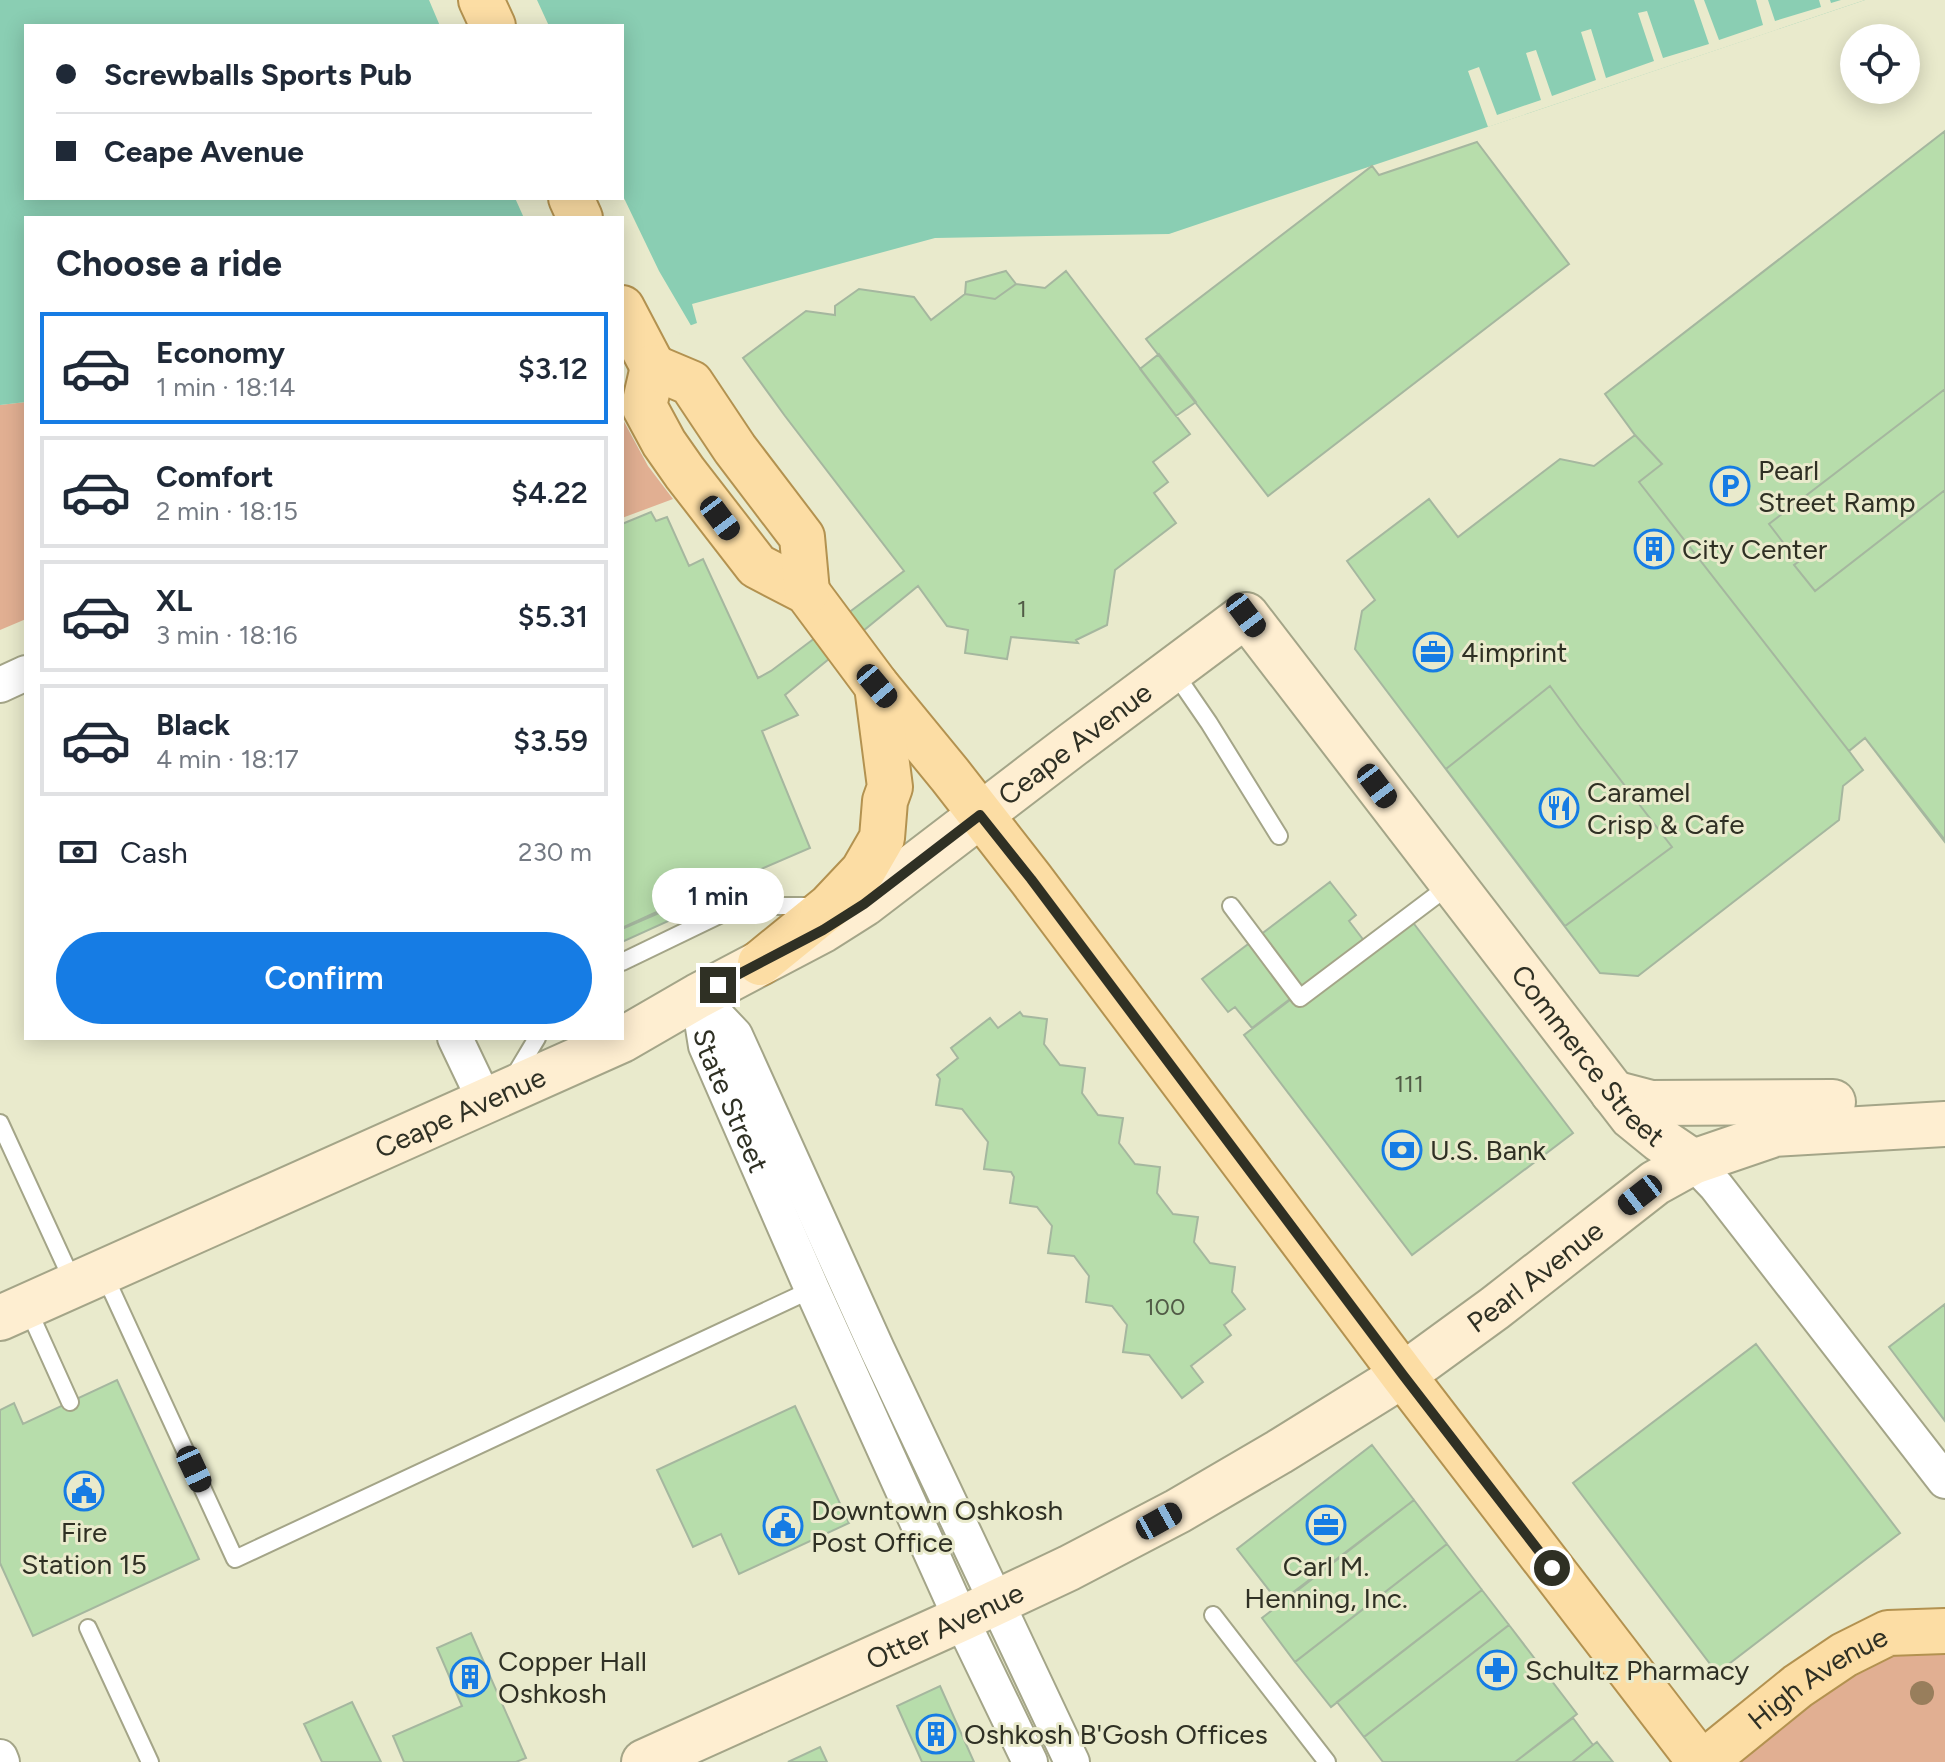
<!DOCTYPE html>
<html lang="en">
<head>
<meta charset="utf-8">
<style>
	body { margin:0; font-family:Figtree,sans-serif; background:#f2f2f3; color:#1f2937; height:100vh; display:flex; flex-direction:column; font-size:30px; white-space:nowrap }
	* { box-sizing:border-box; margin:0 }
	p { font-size:26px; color:#747a83 }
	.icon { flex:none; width:44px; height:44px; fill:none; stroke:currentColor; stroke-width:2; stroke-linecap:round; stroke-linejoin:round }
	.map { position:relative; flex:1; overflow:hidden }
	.details { position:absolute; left:24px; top:216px; width:600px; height:824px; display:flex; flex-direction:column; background:#fff; border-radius:0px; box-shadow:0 4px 20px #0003 }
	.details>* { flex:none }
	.banner { position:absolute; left:24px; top:24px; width:600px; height:176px; border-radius:0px; box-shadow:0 4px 20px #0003; display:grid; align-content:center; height:176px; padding:0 32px; background:#fff }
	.buttons { position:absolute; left:1840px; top:24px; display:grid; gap:16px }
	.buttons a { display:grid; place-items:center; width:80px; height:80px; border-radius:50%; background:#fff; box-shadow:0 4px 20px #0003; font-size:40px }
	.end { position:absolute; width:36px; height:36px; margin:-18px; border:10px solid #2f3024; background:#fff; box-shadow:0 0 0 4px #fff }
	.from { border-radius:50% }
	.bubble { position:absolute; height:56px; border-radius:28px; background:#fff; box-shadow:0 4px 20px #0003; font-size:26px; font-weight:600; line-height:56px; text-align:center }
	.car { position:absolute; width:24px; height:48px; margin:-24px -12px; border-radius:10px; box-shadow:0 0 6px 2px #0007; background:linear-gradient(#222 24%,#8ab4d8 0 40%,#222 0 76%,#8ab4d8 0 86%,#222 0) }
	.banner b { display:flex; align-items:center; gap:28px; height:76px; font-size:30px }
	.banner b+b { border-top:2px solid #e0e1e3 }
	.banner i { width:20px; height:20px; background:#1f2937 }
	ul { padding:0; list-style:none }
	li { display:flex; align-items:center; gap:24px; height:112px; margin:0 16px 12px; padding:0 16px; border:4px solid #e0e1e3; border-radius:0px }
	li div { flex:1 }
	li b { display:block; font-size:30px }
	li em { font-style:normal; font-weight:600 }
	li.active { border-color:#167ce4 }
	li>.icon { width:72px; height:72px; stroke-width:1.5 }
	h2 { padding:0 32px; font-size:36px; line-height:96px }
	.pay { display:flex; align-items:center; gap:20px; height:88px; padding:0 32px; font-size:30px }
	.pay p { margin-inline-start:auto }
	.action { display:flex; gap:16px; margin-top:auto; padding:16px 32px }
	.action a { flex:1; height:92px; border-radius:48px; background:#167ce4; color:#fff; font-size:32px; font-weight:600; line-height:92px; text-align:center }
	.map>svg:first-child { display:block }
	.green { fill:#e1af92 }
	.water { fill:#8aceb3; fill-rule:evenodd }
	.pier { fill:#e9eacc }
	.building { fill:#b7ddab; stroke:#a5b79f; stroke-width:2 }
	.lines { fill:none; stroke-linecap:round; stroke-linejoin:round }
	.lane-casing { stroke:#a4a588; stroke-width:20 }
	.street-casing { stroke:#a4a588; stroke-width:38 }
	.secondary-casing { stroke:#a4a588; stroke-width:48 }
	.primary-casing { stroke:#b39250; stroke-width:48 }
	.lane { stroke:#fff; stroke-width:16 }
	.street { stroke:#fff; stroke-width:34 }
	.secondary { stroke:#feeed1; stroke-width:44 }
	.primary { stroke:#fcdda4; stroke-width:44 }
	.tree { fill:#987e5c }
	.route { stroke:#2f3024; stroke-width:10 }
	.labels { text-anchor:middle; stroke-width:6; stroke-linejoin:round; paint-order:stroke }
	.number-label { font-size:24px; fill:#515b46 }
	.poi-label { font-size:28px; fill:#2f3024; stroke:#e9eacc; text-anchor:start }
	.street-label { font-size:28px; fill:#2f3024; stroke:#e9eacc }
</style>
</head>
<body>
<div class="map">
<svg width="1945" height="1762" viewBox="0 0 1945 1762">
	<rect width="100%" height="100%" fill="#e9eacc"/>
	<path class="green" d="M26 402V619L0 630V405Z
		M622 418 648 466 673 499 622 518Z
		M1945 1631V1762H1704L1798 1686Z"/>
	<path class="water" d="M0 0H1865L1169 234 935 238 692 304 697 323 638 345 622 218H26V402L0 405ZM26 26H622V198H26Z"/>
	<path class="pier" d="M429 0H537L549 26H440Z
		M1694 0H1704L1719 40 1763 25 1756 0H1768L1775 21 1821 7 1819 0H1830L1831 3 1841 0H1865L1488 127 1468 71 1479 67 1497 115 1541 100 1526 53 1536 50 1552 96 1596 80 1581 32 1591 29 1606 78 1654 61 1638 13 1647 11 1663 58 1709 44Z
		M622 194 659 271 693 329 639 349 622 353V218H524L515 198H622Z"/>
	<path class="building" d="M1945 131V389L1769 524 1798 562 1794 565 1815 591 1945 490V842L1865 738 1849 751 1639 482 1662 464 1635 435 1605 394Z
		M1945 131V840L1865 738 1849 751 1863 770 1843 786 1839 820 1638 976 1600 973 1355 649 1362 611 1375 600 1347 561 1429 499 1458 537 1560 459 1594 466 1635 435 1605 394Z
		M1477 142 1569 264 1268 496 1146 339 1372 166 1379 175Z
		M1006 271 1016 284 995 299 965 294 966 282Z
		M1066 271 1190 434 1153 462 1168 482 1154 493 1176 523 1115 570 1107 625 1076 640 1078 643 1011 637 1007 659 965 653 968 630 947 626 918 586 785 695 798 715 762 731 810 848 622 929V524L651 512 656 521 667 517 689 566 703 559 758 678 771 671 904 571 785 416 743 358 806 311 835 315V306L859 289 914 297 931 320 965 294 995 299 1016 284 1045 288Z
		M1159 354 1196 402 1176 416 1140 369Z
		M1550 686 1579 726 1672 847 1565 926 1446 769Z
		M728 879 732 888 736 886 728 894 622 942V928Z
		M1330 882 1356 915 1349 921 1365 942 1252 1028 1235 1007 1228 1012 1202 979Z
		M1405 912 1573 1133 1412 1255 1244 1035Z
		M1020 1012 1023 1016 1047 1019 1044 1044 1060 1065 1085 1068 1082 1093 1098 1115 1123 1118 1119 1143 1135 1164 1160 1167 1157 1193 1173 1214 1198 1217 1194 1242 1210 1263 1235 1267 1232 1292 1245 1309 1224 1325 1231 1335 1191 1366 1203 1382 1182 1398 1149 1355 1123 1352 1127 1325 1112 1306 1086 1302 1089 1276 1074 1256 1048 1253 1052 1226 1037 1207 1010 1203 1014 1177 1011 1172 984 1169 988 1142 962 1109 936 1105 940 1079 937 1075 958 1058 951 1048 990 1018 998 1028Z
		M1945 1304V1421L1889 1347Z
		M1756 1344 1900 1533 1717 1673 1573 1483Z
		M117 1380 199 1559 33 1636 0 1563V1410L14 1403 23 1424Z
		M795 1406 849 1523 739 1574 721 1534 693 1547 657 1470Z
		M1372 1445 1414 1500 1279 1603 1237 1549Z
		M1414 1500 1447 1544 1295 1662 1262 1618Z
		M1447 1544 1482 1590 1331 1707 1295 1662Z
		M1482 1590 1509 1625 1364 1737 1337 1702Z
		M1509 1625 1577 1714 1515 1762H1383L1364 1737Z
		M471 1633 526 1758 516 1762H404L393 1736 462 1706 437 1648Z
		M940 1686 974 1762H922L897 1706Z
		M352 1702 381 1762H322L304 1724Z
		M1573 1718 1593 1745 1572 1762H1515Z
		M1597 1742 1613 1762H1572L1593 1745Z
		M820 1747 827 1762H788Z"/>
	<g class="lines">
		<defs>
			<path id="lane" d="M1174 672 1209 723 1279 836
				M1231 906 1300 998 1450 885
				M622 962 740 905 751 903 779 906H815
				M513 1078 537 1038
				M0 1123 74 1284
				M103 1272 235 1559 817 1287
				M28 1309 70 1402
				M1213 1615 1327 1762
				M88 1628 150 1762"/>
			<g id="street">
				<path d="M0 685 26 673"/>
				<path d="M698 996 735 1035 877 1349 1072 1762"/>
				<path id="s1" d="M698 996 706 1046 812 1289 961 1619 1030 1762"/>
				<path d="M455 1038 485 1101"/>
				<path d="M1693 1162 1716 1186 1945 1481"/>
				<path d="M0 1757 2 1762"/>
			</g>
			<g id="secondary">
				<path d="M1613 1093 1651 1103 1833 1102"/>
				<path id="s2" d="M0 1318 622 1040 698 996 823 930 864 904 1072 745 1246 615 1632 1117 1659 1139 1693 1162"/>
				<path id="s3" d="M644 1762 961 1619 1069 1568 1178 1511 1279 1452 1403 1375 1495 1308 1655 1183 1693 1162 1775 1134 1945 1124"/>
			</g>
			<g id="primary">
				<path d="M481 0 493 26"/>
				<path d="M571 198 580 218"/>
				<path d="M622 308 653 367"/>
				<path d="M653 367 644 406 664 443 685 473 757 566 807 592 877 686 950 775 1031 879 1403 1375 1700 1762"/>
				<path d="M653 367 691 383 735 449 802 537 807 592"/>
				<path d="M760 963 830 906 863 871 882 838 885 801 890 787 877 686"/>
				<path id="s4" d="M1704 1762 1798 1686 1844 1655 1888 1633 1945 1631"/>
			</g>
		</defs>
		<use href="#lane" class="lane-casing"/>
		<use href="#street" class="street-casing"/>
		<use href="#secondary" class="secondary-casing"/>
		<use href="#primary" class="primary-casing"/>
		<use href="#lane" class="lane"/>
		<use href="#street" class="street"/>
		<use href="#secondary" class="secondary"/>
		<use href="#primary" class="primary"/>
	</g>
	<circle class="tree" cx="1922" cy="1693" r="12"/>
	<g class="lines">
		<path class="route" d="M718 985 823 930 864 904 980 815 1031 879 1403 1375 1552 1568"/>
	</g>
	<defs>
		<symbol id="parking-ring" viewBox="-11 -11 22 22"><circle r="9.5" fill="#e9eacc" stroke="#167ce4" stroke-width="1.5"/><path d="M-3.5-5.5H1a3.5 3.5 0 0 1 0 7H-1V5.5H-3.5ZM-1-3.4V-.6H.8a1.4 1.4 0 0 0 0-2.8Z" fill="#167ce4"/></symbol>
		<symbol id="building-ring" viewBox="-11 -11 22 22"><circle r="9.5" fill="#e9eacc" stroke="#167ce4" stroke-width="1.5"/><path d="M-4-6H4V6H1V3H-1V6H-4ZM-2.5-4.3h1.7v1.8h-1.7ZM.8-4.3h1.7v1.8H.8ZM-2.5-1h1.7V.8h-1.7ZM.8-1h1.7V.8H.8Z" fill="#167ce4"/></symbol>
		<symbol id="office-ring" viewBox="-11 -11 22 22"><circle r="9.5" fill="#e9eacc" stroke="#167ce4" stroke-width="1.5"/><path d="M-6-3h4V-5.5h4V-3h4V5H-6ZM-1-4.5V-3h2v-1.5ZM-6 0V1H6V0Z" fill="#167ce4"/></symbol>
		<symbol id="restaurant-ring" viewBox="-11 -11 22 22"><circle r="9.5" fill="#e9eacc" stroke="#167ce4" stroke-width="1.5"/><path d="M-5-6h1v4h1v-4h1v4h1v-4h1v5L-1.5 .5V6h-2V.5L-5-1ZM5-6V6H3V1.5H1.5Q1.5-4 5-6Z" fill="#167ce4"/></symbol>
		<symbol id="bank-ring" viewBox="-11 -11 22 22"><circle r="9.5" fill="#e9eacc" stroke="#167ce4" stroke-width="1.5"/><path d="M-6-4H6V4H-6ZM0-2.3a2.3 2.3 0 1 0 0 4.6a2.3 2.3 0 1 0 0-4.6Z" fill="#167ce4"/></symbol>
		<symbol id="civic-ring" viewBox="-11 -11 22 22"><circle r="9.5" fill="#e9eacc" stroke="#167ce4" stroke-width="1.5"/><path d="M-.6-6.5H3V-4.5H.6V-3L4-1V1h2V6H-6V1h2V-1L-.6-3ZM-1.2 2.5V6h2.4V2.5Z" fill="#167ce4"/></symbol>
		<symbol id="pharmacy-ring" viewBox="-11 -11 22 22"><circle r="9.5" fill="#e9eacc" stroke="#167ce4" stroke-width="1.5"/><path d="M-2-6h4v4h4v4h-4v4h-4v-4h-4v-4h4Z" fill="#167ce4"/></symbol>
	</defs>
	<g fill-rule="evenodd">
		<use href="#parking-ring" x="1708" y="464" width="44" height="44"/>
		<use href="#building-ring" x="1632" y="527" width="44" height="44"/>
		<use href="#office-ring" x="1411" y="630" width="44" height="44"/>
		<use href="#restaurant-ring" x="1537" y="786" width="44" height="44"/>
		<use href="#bank-ring" x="1380" y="1128" width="44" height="44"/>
		<use href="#civic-ring" x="62" y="1469" width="44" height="44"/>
		<use href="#office-ring" x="1304" y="1503" width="44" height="44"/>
		<use href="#civic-ring" x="761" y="1504" width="44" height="44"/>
		<use href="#pharmacy-ring" x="1475" y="1648" width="44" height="44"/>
		<use href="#building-ring" x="448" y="1655" width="44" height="44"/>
		<use href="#building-ring" x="914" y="1712" width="44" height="44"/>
	</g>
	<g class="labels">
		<g class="number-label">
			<text x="1022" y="617">1</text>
			<text x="1409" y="1092">111</text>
			<text x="1165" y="1315">100</text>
		</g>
		<g class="poi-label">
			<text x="1758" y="480">Pearl<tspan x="1758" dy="32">Street Ramp</tspan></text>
			<text x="1682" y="559">City Center</text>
			<text x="1461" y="662">4imprint</text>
			<text x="1587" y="802">Caramel<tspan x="1587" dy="32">Crisp &amp; Cafe</tspan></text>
			<text x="1430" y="1160">U.S. Bank</text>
			<text x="811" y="1520">Downtown Oshkosh<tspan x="811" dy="32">Post Office</tspan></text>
			<text x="84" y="1542" text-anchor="middle">Fire<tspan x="84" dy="32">Station 15</tspan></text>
			<text x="1326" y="1576" text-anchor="middle">Carl M.<tspan x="1326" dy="32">Henning, Inc.</tspan></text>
			<text x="498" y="1671">Copper Hall<tspan x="498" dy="32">Oshkosh</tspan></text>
			<text x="1525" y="1680">Schultz Pharmacy</text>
			<text x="964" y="1744">Oshkosh B'Gosh Offices</text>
		</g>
		<g class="street-label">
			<text dy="10" stroke="none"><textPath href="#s2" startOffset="1224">Ceape Avenue</textPath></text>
			<text dy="10" stroke="none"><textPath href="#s2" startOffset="1996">Commerce Street</textPath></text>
			<text dy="10" stroke="none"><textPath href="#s1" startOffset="110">State Street</textPath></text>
			<text dy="10" stroke="none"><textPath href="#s2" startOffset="504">Ceape Avenue</textPath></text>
			<text dy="10" stroke="none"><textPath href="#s3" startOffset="1018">Pearl Avenue</textPath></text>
			<text dy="10" stroke="none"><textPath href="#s3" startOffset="330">Otter Avenue</textPath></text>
			<text dy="10" stroke="none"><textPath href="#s4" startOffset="142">High Avenue</textPath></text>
		</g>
	</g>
</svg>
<div class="buttons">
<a><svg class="icon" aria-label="locate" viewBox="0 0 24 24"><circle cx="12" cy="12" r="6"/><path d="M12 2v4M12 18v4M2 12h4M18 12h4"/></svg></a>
</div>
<i class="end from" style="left:1552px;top:1568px"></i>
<i class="end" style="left:718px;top:985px"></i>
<div class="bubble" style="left:652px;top:868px;width:132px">1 min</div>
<i class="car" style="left:720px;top:518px;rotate:143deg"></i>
<i class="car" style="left:1246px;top:615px;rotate:143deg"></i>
<i class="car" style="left:877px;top:686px;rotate:140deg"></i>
<i class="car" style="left:1377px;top:786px;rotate:143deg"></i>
<i class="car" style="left:1640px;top:1195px;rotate:232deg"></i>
<i class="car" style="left:194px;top:1469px;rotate:155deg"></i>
<i class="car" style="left:1159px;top:1521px;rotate:61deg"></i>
<div class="banner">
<b><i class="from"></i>Screwballs Sports Pub</b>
<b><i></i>Ceape Avenue</b>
</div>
<section class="details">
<h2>Choose a ride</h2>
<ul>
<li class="active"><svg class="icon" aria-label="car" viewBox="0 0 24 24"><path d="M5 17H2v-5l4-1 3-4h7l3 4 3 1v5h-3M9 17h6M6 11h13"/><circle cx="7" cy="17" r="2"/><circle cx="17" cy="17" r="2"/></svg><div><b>Economy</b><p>1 min · 18:14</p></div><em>$3.12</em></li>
<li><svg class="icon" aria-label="car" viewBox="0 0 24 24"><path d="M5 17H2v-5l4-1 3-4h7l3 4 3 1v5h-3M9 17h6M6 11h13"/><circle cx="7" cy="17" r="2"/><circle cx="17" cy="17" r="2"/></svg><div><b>Comfort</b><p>2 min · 18:15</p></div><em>$4.22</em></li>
<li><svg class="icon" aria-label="car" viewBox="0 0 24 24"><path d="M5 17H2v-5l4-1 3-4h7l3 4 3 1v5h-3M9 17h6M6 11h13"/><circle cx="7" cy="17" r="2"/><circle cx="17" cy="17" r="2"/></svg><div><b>XL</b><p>3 min · 18:16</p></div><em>$5.31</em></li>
<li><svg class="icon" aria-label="car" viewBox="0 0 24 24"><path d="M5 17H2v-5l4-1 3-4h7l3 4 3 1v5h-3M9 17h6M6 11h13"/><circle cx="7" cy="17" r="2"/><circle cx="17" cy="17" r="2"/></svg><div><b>Black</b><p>4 min · 18:17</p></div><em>$3.59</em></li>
</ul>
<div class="pay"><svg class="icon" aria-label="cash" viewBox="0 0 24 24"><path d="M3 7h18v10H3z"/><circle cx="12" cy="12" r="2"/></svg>Cash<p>230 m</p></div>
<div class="action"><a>Confirm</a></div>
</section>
</div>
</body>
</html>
